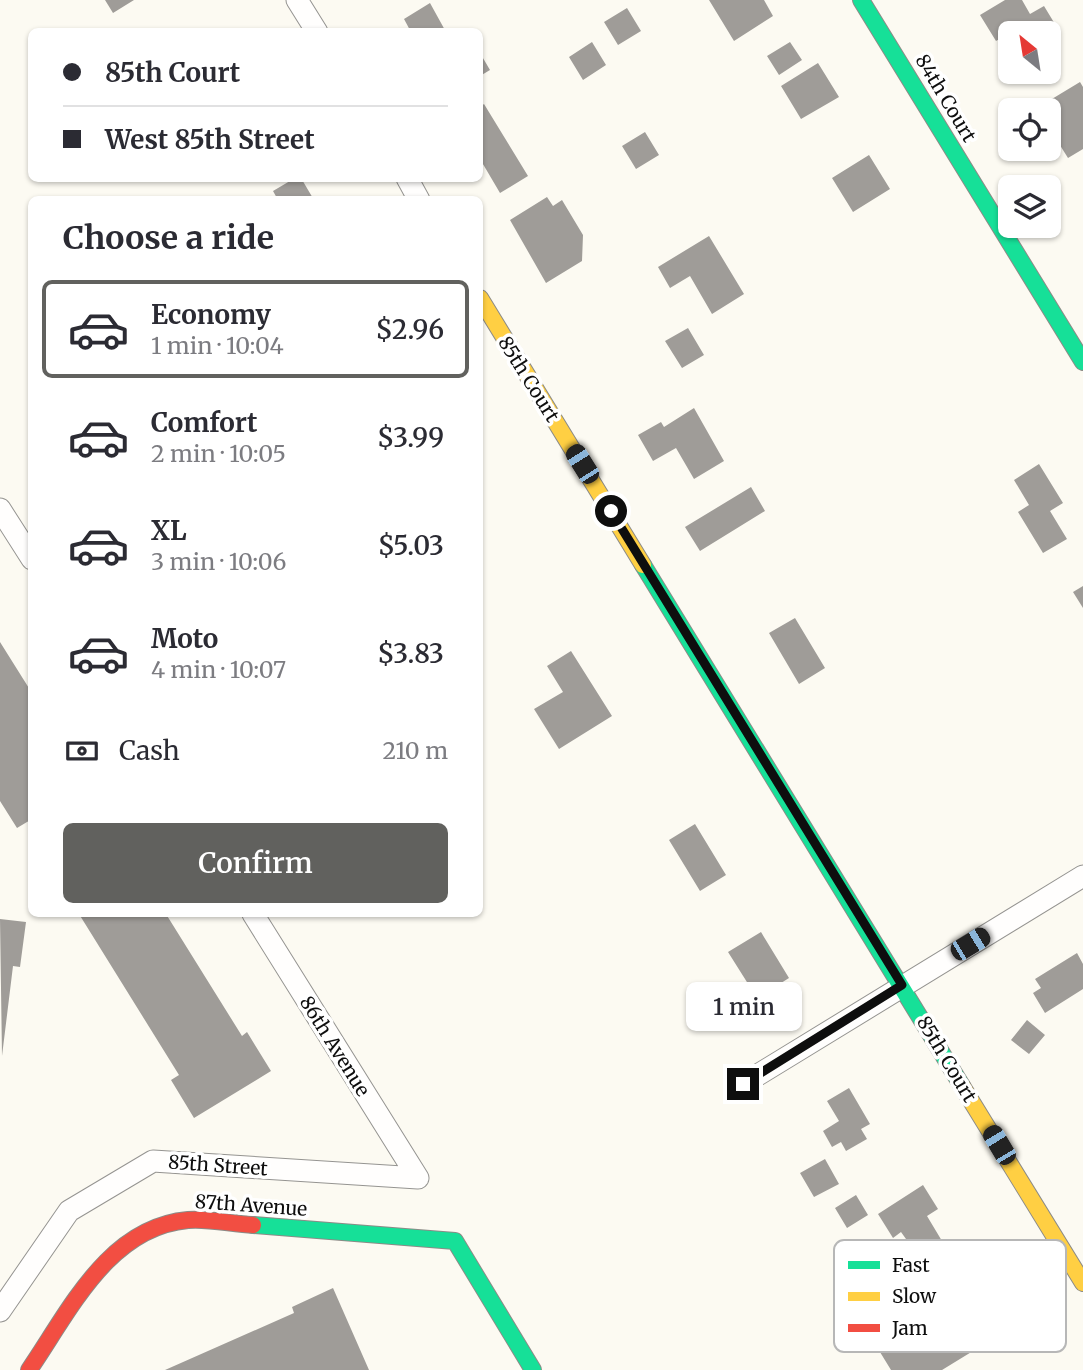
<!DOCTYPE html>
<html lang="en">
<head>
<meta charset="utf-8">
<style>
	body { margin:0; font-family:Merriweather,serif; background:#f7f7f7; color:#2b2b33; height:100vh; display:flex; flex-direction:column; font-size:26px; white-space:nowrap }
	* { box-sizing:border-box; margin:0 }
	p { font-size:23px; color:#7c7c81 }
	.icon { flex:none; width:38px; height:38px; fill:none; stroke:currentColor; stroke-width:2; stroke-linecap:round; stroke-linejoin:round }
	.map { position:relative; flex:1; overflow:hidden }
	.side { position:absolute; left:28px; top:196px; width:455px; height:721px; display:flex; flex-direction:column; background:#fff; border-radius:10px; box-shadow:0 2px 5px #0004 }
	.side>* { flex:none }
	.guide { position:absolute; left:28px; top:28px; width:455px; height:154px; border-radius:10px; box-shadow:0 2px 5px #0004; display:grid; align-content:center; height:154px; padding:0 35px; background:#fff }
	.needle { width:46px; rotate:330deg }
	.buttons { position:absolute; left:998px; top:21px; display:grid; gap:14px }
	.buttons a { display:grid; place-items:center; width:63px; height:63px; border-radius:10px; background:#fff; box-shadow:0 2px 5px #0004; font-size:35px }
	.end { position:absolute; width:32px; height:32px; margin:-16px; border:9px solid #0e0e0e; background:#fff; box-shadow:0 0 0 4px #fff }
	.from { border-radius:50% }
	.bubble { position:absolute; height:49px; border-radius:10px; background:#fff; box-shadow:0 2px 5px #0004; font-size:23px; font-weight:600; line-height:49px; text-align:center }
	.car { position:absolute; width:21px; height:42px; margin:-21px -10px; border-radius:9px; box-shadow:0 0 5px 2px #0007; background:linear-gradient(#222 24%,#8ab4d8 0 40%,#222 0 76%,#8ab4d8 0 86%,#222 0) }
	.guide b { display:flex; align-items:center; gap:24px; height:66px; font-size:26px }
	.guide b+b { border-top:2px solid #e1e1e2 }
	.guide i { width:18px; height:18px; background:#2b2b33 }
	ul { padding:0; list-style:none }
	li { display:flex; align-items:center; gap:21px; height:98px; margin:0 14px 10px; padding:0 21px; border:4px solid transparent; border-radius:10px }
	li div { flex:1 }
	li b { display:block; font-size:26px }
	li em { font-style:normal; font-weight:600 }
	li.on { border-color:#61615e }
	li>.icon { width:63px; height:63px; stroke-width:1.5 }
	h2 { padding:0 35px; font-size:32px; line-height:84px }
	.pay { display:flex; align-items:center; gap:18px; height:77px; padding:0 35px; font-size:26px }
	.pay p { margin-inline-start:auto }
	.cta { display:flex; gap:14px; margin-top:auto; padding:14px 35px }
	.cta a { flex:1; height:80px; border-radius:10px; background:#61615e; color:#fff; font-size:28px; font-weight:600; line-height:80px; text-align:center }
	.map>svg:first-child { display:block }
	.building { fill:#9f9c98 }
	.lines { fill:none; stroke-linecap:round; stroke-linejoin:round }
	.street-casing { stroke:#959491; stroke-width:23 }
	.fast-casing { stroke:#8c8b87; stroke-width:18 }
	.slow-casing { stroke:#8c8b87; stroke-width:18 }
	.jam-casing { stroke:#8c8b87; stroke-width:18 }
	.street { stroke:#fffefd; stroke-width:21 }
	.fast { stroke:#16e098; stroke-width:16 }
	.slow { stroke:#ffcf43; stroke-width:16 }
	.jam { stroke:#f24e42; stroke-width:16 }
	.route { stroke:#0e0e0e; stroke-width:9 }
	.labels { text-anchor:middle; stroke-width:7; stroke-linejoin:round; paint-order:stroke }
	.street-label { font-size:19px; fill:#0e0e0e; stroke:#fff }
	.key { fill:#fff; stroke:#b7b7b7; stroke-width:2 }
	.key-label { font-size:19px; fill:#0e0e0e }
</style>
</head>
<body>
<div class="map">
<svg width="1083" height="1370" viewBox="0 0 1083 1370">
	<rect width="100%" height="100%" fill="#fcfaf2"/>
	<path class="building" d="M105 0H134L113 13Z
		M709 0H764L773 16 734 41Z
		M1005 0H1022L1030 14 1044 6 1061 34 1048 41V33H1010V49L1003 37 996 41 980 15Z
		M430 3 446 32H411L404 19Z
		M627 8 641 31 618 45 604 22Z
		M592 42 606 65 583 80 569 57Z
		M790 42 802 60 779 75 767 56Z
		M480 53 490 70 480 76Z
		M818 63 839 97 801 119 781 86Z
		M1080 82 1083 87V149L1068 158 1048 126V110L1037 108Z
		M484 104 528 176 500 193 480 159V107Z
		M645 132 659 155 636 169 622 146Z
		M869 155 890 189 853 212 832 178Z
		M295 178H301L314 200H278L273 191Z
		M547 197 553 206 562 200 583 235 582 261 546 283 510 220Z
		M709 236 744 294 712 314 690 276 670 288 658 267Z
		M688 328 704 355 682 368 665 341Z
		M694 408 724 461 694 479 676 448 653 461 638 435 661 422 664 427Z
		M1039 464 1063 503 1050 511 1067 539 1043 553 1018 512 1029 505 1014 480Z
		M751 487 765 511 700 551 685 527Z
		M1083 586V608L1073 592Z
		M795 618 825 668 799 684 769 633Z
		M0 642 32 693V819L17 828 0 801Z
		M571 651 612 716 559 749 534 709 563 692 547 666Z
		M695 824 726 875 700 891 669 840Z
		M79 914H166L242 1036 247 1032 271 1071 194 1118 171 1080 179 1075Z
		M0 919 26 922 20 967 13 966 2 1056Z
		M761 932 789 978 757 998 728 952Z
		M1077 953 1083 964V989L1045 1013 1033 993 1041 988 1035 979Z
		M1027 1020 1045 1035 1029 1054 1011 1040Z
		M849 1088 870 1124 861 1129 867 1139 846 1151 841 1142 832 1147 823 1131 839 1121 827 1101Z
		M825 1159 839 1184 814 1197 800 1173Z
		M923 1185 938 1209 927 1216 942 1241 907 1263 896 1245 906 1239 901 1232 893 1238 878 1214Z
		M856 1195 868 1215 847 1228 835 1208Z
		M333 1288 369 1370H165L294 1313 292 1307Z
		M896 1306 920 1345 956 1323 973 1351 942 1370H891L864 1326Z"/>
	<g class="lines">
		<defs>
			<path id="street" d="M297 0 317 32
				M407 178 419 200
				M0 509 32 559
				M253 914 418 1178
				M743 1084 1083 876
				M0 1311 69 1211 153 1161 418 1178"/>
			<path id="fast" d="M861 0 1083 362
				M643 565 962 1086
				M253 1225 455 1241 533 1370"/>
			<path id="slow" d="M480 298 643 565
				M962 1086 1083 1283"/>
			<path id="jam" d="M29 1370C69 1312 108 1227 188 1220 208 1218 232 1224 253 1225"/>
		</defs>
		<use href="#street" class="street-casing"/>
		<use href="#fast" class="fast-casing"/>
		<use href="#slow" class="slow-casing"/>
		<use href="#jam" class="jam-casing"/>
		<use href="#street" class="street"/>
		<use href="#fast" class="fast"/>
		<use href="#slow" class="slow"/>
		<use href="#jam" class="jam"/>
	</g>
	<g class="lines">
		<path class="route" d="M611 511 902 985 743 1084"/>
	</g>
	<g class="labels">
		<g class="street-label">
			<text transform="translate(946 98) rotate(59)" y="7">84th Court</text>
			<text transform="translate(529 379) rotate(58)" y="7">85th Court</text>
			<text transform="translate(335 1046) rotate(58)" y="7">86th Avenue</text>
			<text transform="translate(947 1059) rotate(59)" y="7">85th Court</text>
			<text transform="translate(218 1165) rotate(4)" y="7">85th Street</text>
			<text transform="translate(251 1205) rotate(4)" y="7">87th Avenue</text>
		</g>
	</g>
	<rect x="834" y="1240" width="232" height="112" rx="10" class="key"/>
	<rect x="848" y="1261" width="32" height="8" fill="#16e098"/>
	<rect x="848" y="1292" width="32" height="9" fill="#ffcf43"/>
	<rect x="848" y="1324" width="32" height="8" fill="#f24e42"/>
	<g class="key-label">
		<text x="892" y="1272">Fast</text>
		<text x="892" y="1303">Slow</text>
		<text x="892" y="1335">Jam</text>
	</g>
</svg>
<div class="buttons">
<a><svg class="needle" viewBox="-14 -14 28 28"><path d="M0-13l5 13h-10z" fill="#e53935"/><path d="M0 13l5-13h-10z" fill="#7c7c81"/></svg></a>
<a><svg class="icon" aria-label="locate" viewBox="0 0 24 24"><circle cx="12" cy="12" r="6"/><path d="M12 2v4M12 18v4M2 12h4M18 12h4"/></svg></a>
<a><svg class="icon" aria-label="layers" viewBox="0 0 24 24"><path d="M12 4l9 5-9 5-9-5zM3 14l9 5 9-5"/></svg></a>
</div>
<i class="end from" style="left:611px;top:511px"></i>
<i class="end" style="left:743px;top:1084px"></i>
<div class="bubble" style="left:686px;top:982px;width:116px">1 min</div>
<i class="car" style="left:582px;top:464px;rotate:328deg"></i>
<i class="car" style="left:970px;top:944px;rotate:59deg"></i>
<i class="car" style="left:999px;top:1145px;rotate:329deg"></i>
<div class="guide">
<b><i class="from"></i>85th Court</b>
<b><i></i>West 85th Street</b>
</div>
<section class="side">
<h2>Choose a ride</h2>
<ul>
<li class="on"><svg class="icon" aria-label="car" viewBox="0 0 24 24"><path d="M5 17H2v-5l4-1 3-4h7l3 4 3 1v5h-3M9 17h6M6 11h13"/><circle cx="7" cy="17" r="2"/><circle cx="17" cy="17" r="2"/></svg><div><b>Economy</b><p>1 min · 10:04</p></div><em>$2.96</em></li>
<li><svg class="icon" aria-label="car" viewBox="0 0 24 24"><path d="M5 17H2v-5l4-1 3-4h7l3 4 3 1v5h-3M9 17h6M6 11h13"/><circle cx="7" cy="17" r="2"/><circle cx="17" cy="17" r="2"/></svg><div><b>Comfort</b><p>2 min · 10:05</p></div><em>$3.99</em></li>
<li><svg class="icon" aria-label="car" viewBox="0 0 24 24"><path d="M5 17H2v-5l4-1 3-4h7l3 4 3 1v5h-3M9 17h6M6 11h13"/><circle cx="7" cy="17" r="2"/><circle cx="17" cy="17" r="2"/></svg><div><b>XL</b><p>3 min · 10:06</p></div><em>$5.03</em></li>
<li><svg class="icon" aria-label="car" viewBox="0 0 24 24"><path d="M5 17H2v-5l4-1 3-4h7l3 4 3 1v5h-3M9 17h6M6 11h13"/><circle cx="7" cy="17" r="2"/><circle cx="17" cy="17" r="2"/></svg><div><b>Moto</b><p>4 min · 10:07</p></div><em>$3.83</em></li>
</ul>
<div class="pay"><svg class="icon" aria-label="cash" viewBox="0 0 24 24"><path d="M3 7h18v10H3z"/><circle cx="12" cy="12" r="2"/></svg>Cash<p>210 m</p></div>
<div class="cta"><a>Confirm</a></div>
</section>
</div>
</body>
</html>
